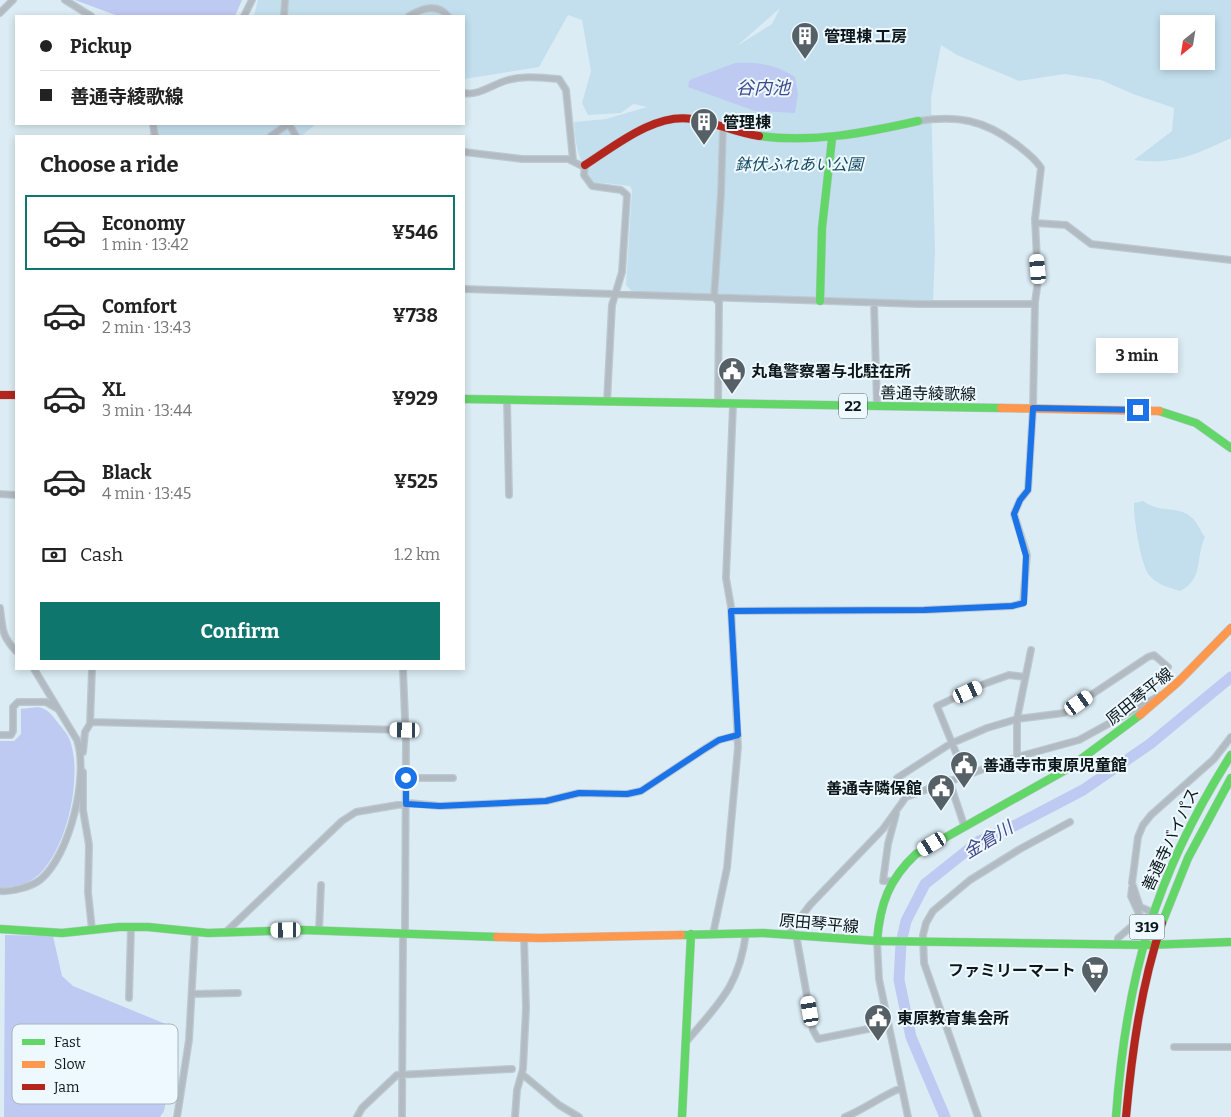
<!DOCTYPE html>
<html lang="en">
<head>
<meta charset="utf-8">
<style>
	body { margin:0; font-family:Bitter,"Noto Sans JP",serif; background:#f2f2f2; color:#222; height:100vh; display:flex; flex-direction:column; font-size:19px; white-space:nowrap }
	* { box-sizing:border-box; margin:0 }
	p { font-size:16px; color:#767676 }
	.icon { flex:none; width:28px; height:28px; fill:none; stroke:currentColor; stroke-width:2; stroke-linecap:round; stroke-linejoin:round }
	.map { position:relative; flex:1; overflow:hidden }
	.panel { position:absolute; left:15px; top:135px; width:450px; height:535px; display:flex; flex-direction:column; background:#fff; border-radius:0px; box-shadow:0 2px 8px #0003 }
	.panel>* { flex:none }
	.top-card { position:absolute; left:15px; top:15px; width:450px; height:110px; border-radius:0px; box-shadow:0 2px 8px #0003; display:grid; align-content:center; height:110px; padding:0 25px; background:#fff }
	.needle { width:32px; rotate:210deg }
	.fabs { position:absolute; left:1160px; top:15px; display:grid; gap:10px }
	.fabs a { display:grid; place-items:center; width:55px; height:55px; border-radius:0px; background:#fff; box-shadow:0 2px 8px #0003; font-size:25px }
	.end { position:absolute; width:22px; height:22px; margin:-11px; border:6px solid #1a73e8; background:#fff; box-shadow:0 0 0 2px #fff }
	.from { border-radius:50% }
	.bubble { position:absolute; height:35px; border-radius:0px; background:#fff; box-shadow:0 2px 8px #0003; font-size:16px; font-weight:700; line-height:35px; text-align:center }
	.car { position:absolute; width:15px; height:30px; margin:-15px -8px; border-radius:6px; box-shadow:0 0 4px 1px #0007; background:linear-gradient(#fff 24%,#345 0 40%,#fff 0 76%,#345 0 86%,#fff 0) }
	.top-card b { display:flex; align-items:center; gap:18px; height:48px; font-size:19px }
	.top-card b+b { border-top:1px solid #e0e0e0 }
	.top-card i { width:12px; height:12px; background:#222 }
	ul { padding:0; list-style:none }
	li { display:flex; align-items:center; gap:15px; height:75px; margin:0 10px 8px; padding:0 15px; border:2px solid transparent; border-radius:0px }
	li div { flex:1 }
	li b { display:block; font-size:19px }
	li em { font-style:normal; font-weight:700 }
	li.selected { border-color:#0f766e }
	li>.icon { width:45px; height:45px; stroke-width:1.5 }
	h2 { padding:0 25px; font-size:22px; line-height:60px }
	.pay { display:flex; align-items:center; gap:12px; height:55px; padding:0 25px; font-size:19px }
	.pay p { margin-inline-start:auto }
	.primary-button { display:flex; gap:10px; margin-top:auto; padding:10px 25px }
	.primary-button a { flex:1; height:58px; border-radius:0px; background:#0f766e; color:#fff; font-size:20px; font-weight:700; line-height:58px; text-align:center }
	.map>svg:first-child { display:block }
	.green { fill:#c3dfee; fill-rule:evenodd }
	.water { fill:#bfcaf3 }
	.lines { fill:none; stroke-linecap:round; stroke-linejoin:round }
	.river { stroke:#bfcaf3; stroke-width:11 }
	.street-casing { stroke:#bcc9d0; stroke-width:8 }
	.fast-casing { stroke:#bcc9d0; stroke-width:9 }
	.slow-casing { stroke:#bcc9d0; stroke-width:9 }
	.jam-casing { stroke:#bcc9d0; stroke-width:9 }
	.street { stroke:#b2bac2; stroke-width:5.5 }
	.fast { stroke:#63d668; stroke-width:8 }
	.slow { stroke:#ff974d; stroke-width:8 }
	.jam { stroke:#b3261e; stroke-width:8 }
	.route { stroke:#1a73e8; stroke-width:6 }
	.labels { text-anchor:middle; stroke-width:4; stroke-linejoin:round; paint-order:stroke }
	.shield { fill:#eef9ff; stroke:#505a5f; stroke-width:1 }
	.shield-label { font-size:15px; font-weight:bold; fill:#0c161b }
	.poi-label { font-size:16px; font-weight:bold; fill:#0c161b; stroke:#eef9ff; text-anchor:start }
	.park-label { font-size:16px; font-style:italic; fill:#174b62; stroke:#eef9ff }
	.street-label { font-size:16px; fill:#0c161b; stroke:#eef9ff }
	.water-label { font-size:18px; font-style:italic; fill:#43488b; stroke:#eef9ff }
	.key { fill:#eef9ff; stroke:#aab5bb; stroke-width:1 }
	.key-label { font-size:14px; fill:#0c161b }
</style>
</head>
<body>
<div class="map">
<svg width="1231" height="1117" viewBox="0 0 1231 1117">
	<rect width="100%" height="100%" fill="#dcecf4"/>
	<path class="green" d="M258 0H1231V138C1195 155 1174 165 1134 160L1172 131 1174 108 1133 94 1101 80 1065 74 1019 81 957 55 941 45 931 98 935 250 933 302 633 293 626 285 632 190 630 186 594 182C579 163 575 146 574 122L606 119 647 107 633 104 621 113 588 115 582 103 591 71 582 20 568 15 539 67 464 79V16H254ZM780 8 772 24 737 46ZM1169 24H1206V61H1169Z
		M153 124H316L301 136H149Z
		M1143 501C1161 514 1178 505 1191 517 1197 521 1200 531 1205 537 1195 559 1204 579 1180 591 1167 587 1158 585 1149 575 1141 566 1133 516 1134 503Z"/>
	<path class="water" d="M75 0H242L235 16H118Z
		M735 63C758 62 775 64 795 77L798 94 795 113 755 111 688 87 689 81 692 79Z
		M38 707C48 709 52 715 58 723 62 728 66 732 69 738 84 774 67 852 36 877 26 885 12 887 0 888V741H14L21 734V709Z
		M5 935 53 936 62 976 73 986 173 1027C180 1053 169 1085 164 1111L160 1117H4Z"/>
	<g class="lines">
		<path class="river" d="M945 1117 911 1037 899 980 901 943 906 921 925 884 979 841 1014 826 1083 790 1150 744 1231 677"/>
		<defs>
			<path id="street" d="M65 0 91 16
				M0 13 13 0
				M244 16 252 0
				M284 16 285 0
				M409 16C422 8 437 3 448 16
				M464 93C479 96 493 84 508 80 525 75 542 78 559 79L566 90 573 160
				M153 124 155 136
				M289 124 296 136
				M271 136 288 124
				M464 152 522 159H568L584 167
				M585 165 584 175 592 186 621 190 627 195 622 272 612 305 607 402
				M1035 223 1066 225 1091 244 1231 260
				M464 289 918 304H1035
				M714 298 721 194 723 127
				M714 298 719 302 718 404
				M874 303 877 406
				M507 400 509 495
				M0 494 16 495
				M0 608C3 629 1 635 16 651
				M731 611 924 610 1012 606 1023 603 1027 555 1014 514 1020 500 1028 490 1033 408 1035 302 1038 281 1035 219 1041 168C1035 158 1025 151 1016 144 984 120 958 115 918 121
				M403 669 406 743 405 933
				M90 722 405 730
				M0 735H11L13 731V707L18 702H46L58 709
				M83 752 85 732 90 724 92 669
				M1017 757V719L1031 650
				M83 772V810L89 845 88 892 92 930
				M965 775 937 706 984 684 1009 675 1025 677
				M406 778H453
				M949 780 964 825
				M906 797 897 778 950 744 987 728 1017 719 1064 713 1148 657 1154 655 1168 667
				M890 881H883L888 844 896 814
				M0 891C11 892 31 887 40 880 70 856 89 775 77 740L34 669
				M1152 912 1140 907 1132 883 1138 837 1143 825 1151 815 1214 759 1231 737
				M319 930 321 885
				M225 933 342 821 356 812 409 803 440 806 546 801 579 793 627 794 641 791 703 750 719 740 738 735
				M713 934 727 868 738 747 731 607 726 578 733 405
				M788 934 810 905 883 829 906 797 1017 757 1079 740 1161 695
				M796 934 813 1030 818 1039 888 1025
				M877 941 879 979 908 1117
				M1117 944 1118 938 1139 920 1140 916 1131 896 1132 888
				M192 994 238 993
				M129 998 131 927
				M686 1042C719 1003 739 987 746 933
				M1174 1047H1231
				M522 1074 559 1105 579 1117
				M177 1117 189 1040 195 932
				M357 1117 362 1108 397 1075 512 1069
				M402 1117 403 933
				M515 1117 517 1090 523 1069 526 1008 524 937
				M845 1117C865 1109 881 1096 901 1088
				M978 1117 924 963 923 935 926 923 933 911 970 880 1020 849 1070 822"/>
			<path id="fast" d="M759 136C813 143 865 133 918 121
				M820 301 822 228 832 139
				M464 399 1001 408
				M1159 411 1196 423 1231 448
				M1162 923 1188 858 1231 778
				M0 929 62 933 119 927H148L208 933 303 930 497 937
				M681 935 763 933 877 941 1147 945 1231 942
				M877 941C880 904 889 879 916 854L1069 768 1140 715
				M682 1117 691 934
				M1116 1117C1126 977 1155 874 1231 755"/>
			<path id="slow" d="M1001 408 1159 411
				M1140 715 1178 682 1231 628
				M497 937 540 938 681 935"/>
			<path id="jam" d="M585 165C615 146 654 113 692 119 715 122 735 133 759 136
				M0 395H16
				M1126 1117C1132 1051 1141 986 1162 923"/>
		</defs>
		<use href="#street" class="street-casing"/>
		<use href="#fast" class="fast-casing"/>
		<use href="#slow" class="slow-casing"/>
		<use href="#jam" class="jam-casing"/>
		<use href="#street" class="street"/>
		<use href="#fast" class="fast"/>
		<use href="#slow" class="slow"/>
		<use href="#jam" class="jam"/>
	</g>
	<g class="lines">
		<path class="route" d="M406 778V804L440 806 546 801 579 793 627 794 641 791 703 750 719 740 738 735 731 611 924 610 1012 606 1024 603 1026 556 1014 514 1020 500 1028 490 1033 408 1138 410"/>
	</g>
	<defs>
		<symbol id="building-pin" viewBox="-11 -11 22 30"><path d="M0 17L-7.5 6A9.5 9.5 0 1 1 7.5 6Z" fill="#556167" stroke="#eef9ff"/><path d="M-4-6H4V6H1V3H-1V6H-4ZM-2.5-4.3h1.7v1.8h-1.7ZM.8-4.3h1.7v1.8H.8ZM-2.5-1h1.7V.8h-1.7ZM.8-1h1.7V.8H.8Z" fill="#fff"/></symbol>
		<symbol id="civic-pin" viewBox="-11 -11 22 30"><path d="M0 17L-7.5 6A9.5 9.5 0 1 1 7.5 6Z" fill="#556167" stroke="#eef9ff"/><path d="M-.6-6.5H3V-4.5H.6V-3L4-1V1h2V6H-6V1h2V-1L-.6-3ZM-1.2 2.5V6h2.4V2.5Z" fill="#fff"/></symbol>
		<symbol id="supermarket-pin" viewBox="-11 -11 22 30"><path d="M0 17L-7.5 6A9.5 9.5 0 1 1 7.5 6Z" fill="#556167" stroke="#eef9ff"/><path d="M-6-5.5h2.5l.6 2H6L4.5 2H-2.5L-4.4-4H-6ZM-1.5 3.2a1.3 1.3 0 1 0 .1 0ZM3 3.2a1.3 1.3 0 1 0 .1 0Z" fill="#fff"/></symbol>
	</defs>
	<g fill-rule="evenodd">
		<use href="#building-pin" x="789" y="20" width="32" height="43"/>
		<use href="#building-pin" x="688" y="106" width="32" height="43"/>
		<use href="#civic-pin" x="716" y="355" width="32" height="43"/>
		<use href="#civic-pin" x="948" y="749" width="32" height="43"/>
		<use href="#civic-pin" x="925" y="772" width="32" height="43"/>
		<use href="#supermarket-pin" x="1079" y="954" width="32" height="43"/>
		<use href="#civic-pin" x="862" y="1002" width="32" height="43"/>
	</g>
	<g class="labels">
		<g class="shield">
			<rect x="839" y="393.5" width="28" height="25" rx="4"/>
			<rect x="1129.5" y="914.5" width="35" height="25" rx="4"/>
		</g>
		<g class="shield-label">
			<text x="853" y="411">22</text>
			<text x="1147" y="932">319</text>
		</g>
		<g class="poi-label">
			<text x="824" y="42">管理棟 工房</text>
			<text x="723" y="128">管理棟</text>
			<text x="751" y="377">丸亀警察署与北駐在所</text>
			<text x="983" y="771">善通寺市東原児童館</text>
			<text x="922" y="794" text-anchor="end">善通寺隣保館</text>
			<text x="1076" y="976" text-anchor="end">ファミリーマート</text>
			<text x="897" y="1024">東原教育集会所</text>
		</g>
		<g class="park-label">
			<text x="799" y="170">鉢伏ふれあい公園</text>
		</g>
		<g class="street-label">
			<text transform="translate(928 393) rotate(1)" y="6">善通寺綾歌線</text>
			<text transform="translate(1139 696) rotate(-39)" y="6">原田琴平線</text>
			<text transform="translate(1170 839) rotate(-65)" y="6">善通寺バイパス</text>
			<text transform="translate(819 923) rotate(5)" y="6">原田琴平線</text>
		</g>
		<g class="water-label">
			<text x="763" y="94">谷内池</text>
			<text transform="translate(988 840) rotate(-31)" y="6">金倉川</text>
		</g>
	</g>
	<rect x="12" y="1024" width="166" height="80" rx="8" class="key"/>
	<rect x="22" y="1039" width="23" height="6" fill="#63d668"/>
	<rect x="22" y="1061" width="23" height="7" fill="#ff974d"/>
	<rect x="22" y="1084" width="23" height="6" fill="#b3261e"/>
	<g class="key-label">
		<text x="54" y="1047">Fast</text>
		<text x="54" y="1069">Slow</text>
		<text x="54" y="1092">Jam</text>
	</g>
</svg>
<div class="fabs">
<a><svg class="needle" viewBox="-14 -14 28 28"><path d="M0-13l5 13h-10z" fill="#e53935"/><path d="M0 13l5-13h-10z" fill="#767676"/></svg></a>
</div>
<i class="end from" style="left:406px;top:778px"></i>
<i class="end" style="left:1138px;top:410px"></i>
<div class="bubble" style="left:1096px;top:338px;width:82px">3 min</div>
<i class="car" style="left:1038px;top:269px;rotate:355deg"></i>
<i class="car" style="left:968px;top:692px;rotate:65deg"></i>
<i class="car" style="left:1079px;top:703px;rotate:55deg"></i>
<i class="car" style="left:405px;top:730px;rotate:271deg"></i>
<i class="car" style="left:932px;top:844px;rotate:239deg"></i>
<i class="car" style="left:286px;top:930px;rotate:269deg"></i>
<i class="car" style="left:810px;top:1011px;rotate:350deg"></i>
<div class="top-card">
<b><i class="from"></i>Pickup</b>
<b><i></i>善通寺綾歌線</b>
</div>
<section class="panel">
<h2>Choose a ride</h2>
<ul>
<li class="selected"><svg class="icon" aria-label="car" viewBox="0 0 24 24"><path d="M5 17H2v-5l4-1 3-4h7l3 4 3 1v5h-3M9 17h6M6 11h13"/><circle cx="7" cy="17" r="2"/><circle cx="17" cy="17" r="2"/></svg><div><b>Economy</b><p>1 min · 13:42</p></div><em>¥546</em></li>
<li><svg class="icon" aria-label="car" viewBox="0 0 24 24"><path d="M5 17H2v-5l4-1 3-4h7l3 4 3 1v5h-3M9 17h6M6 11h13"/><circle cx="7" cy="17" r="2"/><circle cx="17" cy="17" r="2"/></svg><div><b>Comfort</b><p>2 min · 13:43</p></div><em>¥738</em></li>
<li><svg class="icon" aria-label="car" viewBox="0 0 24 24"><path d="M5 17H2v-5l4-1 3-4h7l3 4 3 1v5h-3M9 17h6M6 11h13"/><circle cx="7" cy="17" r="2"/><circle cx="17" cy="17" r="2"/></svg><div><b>XL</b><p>3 min · 13:44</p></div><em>¥929</em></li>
<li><svg class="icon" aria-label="car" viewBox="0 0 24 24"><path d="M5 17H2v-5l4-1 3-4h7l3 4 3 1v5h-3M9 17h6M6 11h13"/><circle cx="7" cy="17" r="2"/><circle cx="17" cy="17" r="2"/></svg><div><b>Black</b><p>4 min · 13:45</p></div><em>¥525</em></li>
</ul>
<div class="pay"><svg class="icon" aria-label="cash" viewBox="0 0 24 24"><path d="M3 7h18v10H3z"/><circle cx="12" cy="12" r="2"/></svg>Cash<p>1.2 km</p></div>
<div class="primary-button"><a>Confirm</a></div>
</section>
</div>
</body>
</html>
